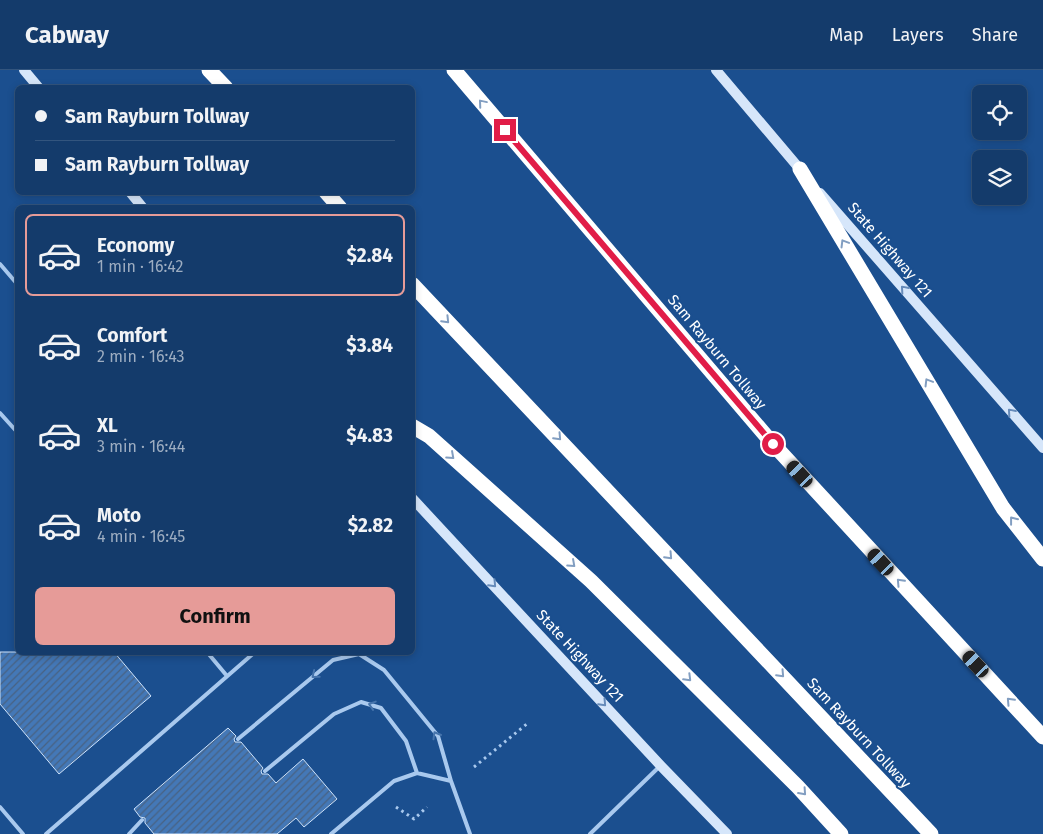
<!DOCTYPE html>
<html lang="en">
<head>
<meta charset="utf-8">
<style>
	body { margin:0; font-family:"Fira Sans",sans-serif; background:#214673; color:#f1f3f6; height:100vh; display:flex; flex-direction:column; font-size:19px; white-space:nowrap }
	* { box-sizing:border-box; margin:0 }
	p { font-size:16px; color:#9dadc1 }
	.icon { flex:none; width:28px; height:28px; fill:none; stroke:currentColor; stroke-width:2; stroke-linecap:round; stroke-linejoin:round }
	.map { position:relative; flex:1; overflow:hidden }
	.side { position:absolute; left:15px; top:135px; width:400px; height:450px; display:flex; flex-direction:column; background:#143b6b; border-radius:8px; box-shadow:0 2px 8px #0003,0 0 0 1px #33557e }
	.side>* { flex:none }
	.top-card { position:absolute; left:15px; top:15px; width:400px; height:110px; border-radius:8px; box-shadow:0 2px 8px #0003,0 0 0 1px #33557e; display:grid; align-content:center; height:110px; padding:0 20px; background:#143b6b }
	.controls { position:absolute; left:972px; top:15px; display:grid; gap:10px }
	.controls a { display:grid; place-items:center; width:55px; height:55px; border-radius:8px; background:#143b6b; box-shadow:0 2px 8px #0003,0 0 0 1px #33557e; font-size:25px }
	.end { position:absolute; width:22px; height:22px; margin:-11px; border:6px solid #e11d48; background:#fff; box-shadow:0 0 0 2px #fff }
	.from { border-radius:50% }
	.car { position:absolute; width:15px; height:30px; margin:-15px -8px; border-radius:6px; box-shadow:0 0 4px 1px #0007; background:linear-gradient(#222 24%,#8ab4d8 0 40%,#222 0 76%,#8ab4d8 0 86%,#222 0) }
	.top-card b { display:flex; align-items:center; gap:18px; height:48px; font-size:19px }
	.top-card b+b { border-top:1px solid #33557e }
	.top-card i { width:12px; height:12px; background:#f1f3f6 }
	ul { padding:9px 0 0; list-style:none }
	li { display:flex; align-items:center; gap:15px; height:82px; margin:0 10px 8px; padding:0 10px; border:2px solid transparent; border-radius:8px }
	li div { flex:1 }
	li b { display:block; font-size:19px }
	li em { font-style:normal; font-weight:700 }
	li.active { border-color:#e69b98 }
	li>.icon { width:45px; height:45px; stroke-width:1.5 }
	.action { display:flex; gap:10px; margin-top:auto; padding:10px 20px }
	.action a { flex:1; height:58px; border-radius:8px; background:#e69b98; color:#111; font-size:20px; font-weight:700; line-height:58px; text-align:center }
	header { display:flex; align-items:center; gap:30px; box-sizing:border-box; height:70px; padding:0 25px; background:#143b6b; border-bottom:1px solid #33557e }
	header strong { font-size:24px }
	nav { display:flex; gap:28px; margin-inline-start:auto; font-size:18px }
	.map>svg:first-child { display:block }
	.building { fill:url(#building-hatch); stroke:#cfe3fa }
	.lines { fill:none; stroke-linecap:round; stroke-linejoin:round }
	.path { stroke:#a9c9ee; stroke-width:3; stroke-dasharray:2.5 4; stroke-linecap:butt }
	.service { stroke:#a9c9ee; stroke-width:4 }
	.secondary { stroke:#d6e6fa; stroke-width:10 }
	.motorway { stroke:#fff; stroke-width:15 }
	.oneway { stroke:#829ec1 }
	.oneway2 { stroke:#668bba }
	.oneway3 { stroke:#4674ac }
	.route { stroke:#e11d48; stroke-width:6 }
	.labels { text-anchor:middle; stroke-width:4; stroke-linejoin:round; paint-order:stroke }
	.street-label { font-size:15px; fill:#fff; stroke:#1b4f8f }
</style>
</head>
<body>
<header>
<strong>Cabway</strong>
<nav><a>Map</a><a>Layers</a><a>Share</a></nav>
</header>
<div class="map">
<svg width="1043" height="764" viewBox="0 0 1043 764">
	<defs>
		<pattern id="building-hatch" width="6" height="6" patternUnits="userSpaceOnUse" patternTransform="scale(1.25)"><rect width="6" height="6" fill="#4478b7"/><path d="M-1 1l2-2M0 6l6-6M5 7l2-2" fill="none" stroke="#486282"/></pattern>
	</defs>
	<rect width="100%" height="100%" fill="#1b4f8f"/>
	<path class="building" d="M0 582H114L151 626 59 704 0 634Z
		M228 658 236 666 234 669 235 672H241L263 698 261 701 262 704H268L276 713 303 689 337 729 304 757 296 748 277 764H154L145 753V748L140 747 134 739Z"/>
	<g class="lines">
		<path class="path" d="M474 697 528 653
			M396 737 414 749 427 737"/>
		<path class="service" d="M0 194 18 215
			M0 343 18 363
			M207 582 227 606
			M238 669 333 590 359 584 384 600 438 666 451 711
			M265 701 334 644 361 632 381 638 406 671 417 703
			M0 737 23 764
			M46 764 255 582
			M129 764 142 750
			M331 764 394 711 417 703 451 711 470 764
			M590 764 659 697"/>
		<path class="secondary" d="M24 0 39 18
			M716 0 804 104
			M130 122 143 138
			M820 123 1043 378
			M412 428 661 696 727 764"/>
		<path class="motorway" d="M209 0 226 18
			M454 0 773 374 1043 667
			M800 99 1003 438 1043 489
			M326 122 340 138
			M412 214 931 764
			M412 356 429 366 591 511 798 717 841 764"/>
	</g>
	<defs><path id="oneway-chevron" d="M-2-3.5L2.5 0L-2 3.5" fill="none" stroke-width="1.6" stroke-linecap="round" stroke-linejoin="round" transform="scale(1.25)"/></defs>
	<g class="oneway">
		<use href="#oneway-chevron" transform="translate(482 33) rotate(-130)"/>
		<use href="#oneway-chevron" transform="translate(844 173) rotate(-121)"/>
		<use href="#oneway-chevron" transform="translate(446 250) rotate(46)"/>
		<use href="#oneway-chevron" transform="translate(928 312) rotate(-121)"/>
		<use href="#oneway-chevron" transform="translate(558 367) rotate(47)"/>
		<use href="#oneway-chevron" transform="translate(451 386) rotate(42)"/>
		<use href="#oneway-chevron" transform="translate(1013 450) rotate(-128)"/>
		<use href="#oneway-chevron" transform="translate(669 486) rotate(47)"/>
		<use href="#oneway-chevron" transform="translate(572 494) rotate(42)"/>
		<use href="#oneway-chevron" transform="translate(900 512) rotate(-133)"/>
		<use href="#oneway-chevron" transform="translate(781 604) rotate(47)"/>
		<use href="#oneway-chevron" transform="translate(688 608) rotate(45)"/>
		<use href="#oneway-chevron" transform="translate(1010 631) rotate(-133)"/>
		<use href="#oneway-chevron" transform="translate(803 722) rotate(48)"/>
	</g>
	<g class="oneway2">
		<use href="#oneway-chevron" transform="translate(904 219) rotate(-131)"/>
		<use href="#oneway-chevron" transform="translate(1011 342) rotate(-131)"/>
		<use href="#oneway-chevron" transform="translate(493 514) rotate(47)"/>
		<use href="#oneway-chevron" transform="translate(603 633) rotate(47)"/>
	</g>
	<g class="oneway3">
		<use href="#oneway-chevron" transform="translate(315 605) rotate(141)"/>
		<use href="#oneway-chevron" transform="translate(372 635) rotate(-162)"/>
		<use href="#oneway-chevron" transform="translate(436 665) rotate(-120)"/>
	</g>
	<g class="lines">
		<path class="route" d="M505 60 773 374"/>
	</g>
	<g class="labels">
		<g class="street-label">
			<text transform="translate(890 180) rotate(49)" y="5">State Highway 121</text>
			<text transform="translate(717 282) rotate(50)" y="5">Sam Rayburn Tollway</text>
			<text transform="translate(580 586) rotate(47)" y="5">State Highway 121</text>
			<text transform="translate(859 663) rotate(47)" y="5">Sam Rayburn Tollway</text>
		</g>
	</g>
</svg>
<div class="controls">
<a><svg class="icon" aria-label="locate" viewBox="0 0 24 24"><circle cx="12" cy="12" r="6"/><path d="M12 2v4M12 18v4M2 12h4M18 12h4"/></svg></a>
<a><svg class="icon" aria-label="layers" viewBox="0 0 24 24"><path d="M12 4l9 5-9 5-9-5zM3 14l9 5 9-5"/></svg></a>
</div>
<i class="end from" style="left:773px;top:374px"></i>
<i class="end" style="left:505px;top:60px"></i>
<i class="car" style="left:800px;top:404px;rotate:317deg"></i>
<i class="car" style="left:881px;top:492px;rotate:317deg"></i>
<i class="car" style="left:976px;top:594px;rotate:317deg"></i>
<div class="top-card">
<b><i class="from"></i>Sam Rayburn Tollway</b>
<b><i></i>Sam Rayburn Tollway</b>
</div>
<section class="side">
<ul>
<li class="active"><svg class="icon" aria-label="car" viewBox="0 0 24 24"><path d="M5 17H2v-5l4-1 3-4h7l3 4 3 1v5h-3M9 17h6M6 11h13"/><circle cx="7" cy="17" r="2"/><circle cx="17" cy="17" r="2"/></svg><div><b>Economy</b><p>1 min · 16:42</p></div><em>$2.84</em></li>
<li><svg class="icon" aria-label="car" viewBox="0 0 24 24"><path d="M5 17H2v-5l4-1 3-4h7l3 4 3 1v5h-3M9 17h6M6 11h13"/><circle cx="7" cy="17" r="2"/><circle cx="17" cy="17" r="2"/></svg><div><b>Comfort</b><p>2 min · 16:43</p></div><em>$3.84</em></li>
<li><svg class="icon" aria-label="car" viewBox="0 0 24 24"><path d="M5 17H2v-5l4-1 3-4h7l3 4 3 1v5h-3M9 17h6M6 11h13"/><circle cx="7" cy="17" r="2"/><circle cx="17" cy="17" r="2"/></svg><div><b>XL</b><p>3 min · 16:44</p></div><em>$4.83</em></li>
<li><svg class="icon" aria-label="car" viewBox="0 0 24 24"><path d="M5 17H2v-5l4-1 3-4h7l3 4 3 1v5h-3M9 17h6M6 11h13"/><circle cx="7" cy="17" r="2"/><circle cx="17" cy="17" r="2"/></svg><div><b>Moto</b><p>4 min · 16:45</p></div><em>$2.82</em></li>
</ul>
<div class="action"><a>Confirm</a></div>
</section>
</div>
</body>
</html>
